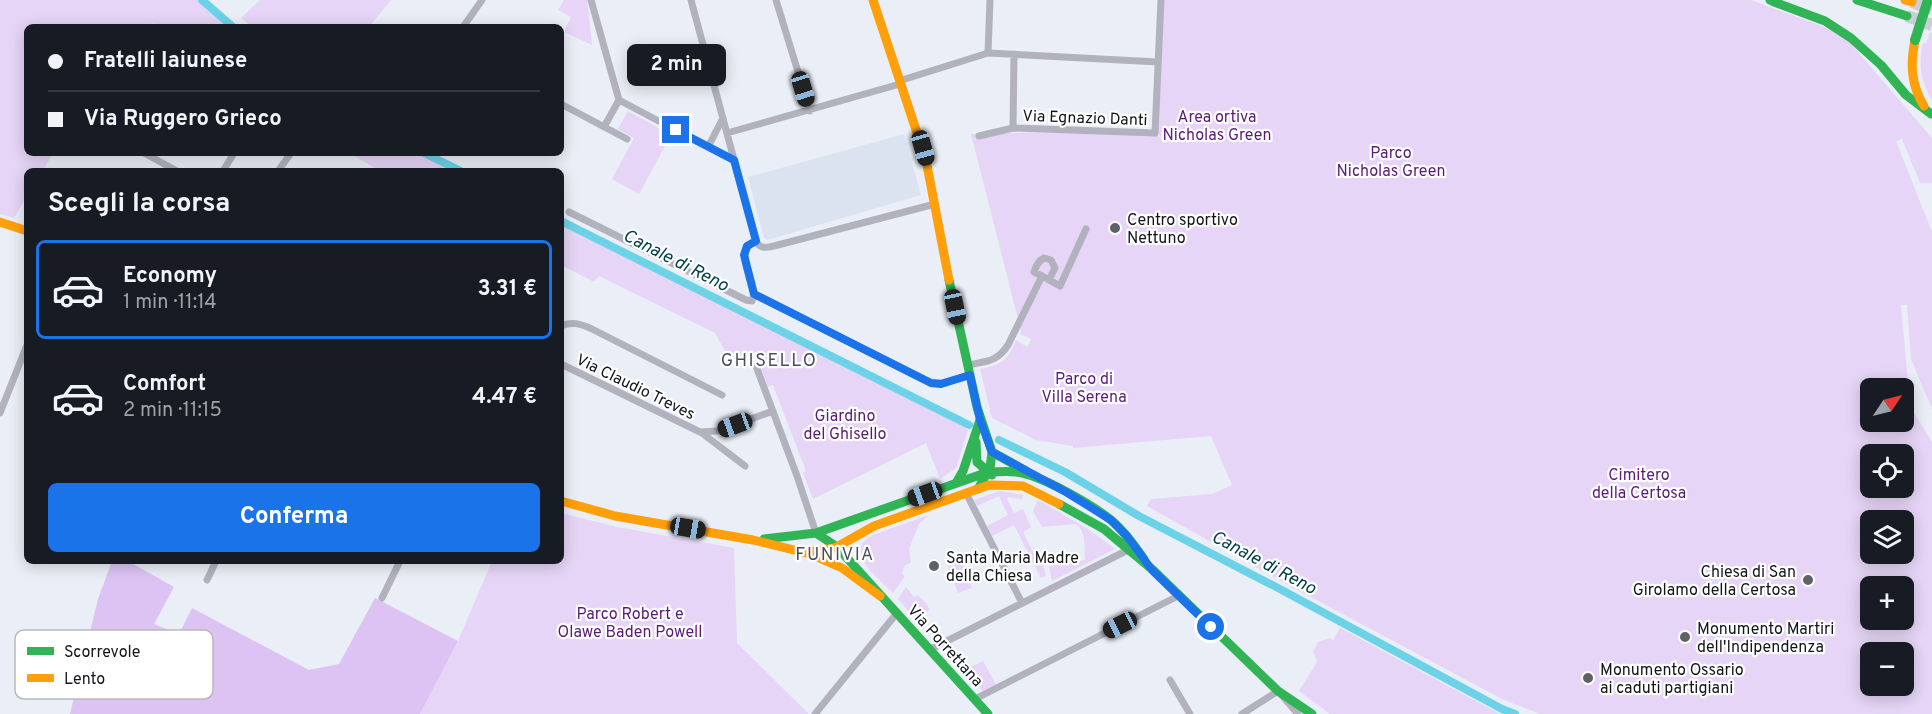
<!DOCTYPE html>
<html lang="it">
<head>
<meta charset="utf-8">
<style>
	body { margin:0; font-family:Overpass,sans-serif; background:#242831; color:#f1f3f6; height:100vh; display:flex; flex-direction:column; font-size:22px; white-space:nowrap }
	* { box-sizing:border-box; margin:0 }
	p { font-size:20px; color:#9ea1a6 }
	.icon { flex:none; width:33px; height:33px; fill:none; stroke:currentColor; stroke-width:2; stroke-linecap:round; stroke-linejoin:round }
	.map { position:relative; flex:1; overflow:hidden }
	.panel { position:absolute; left:24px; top:168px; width:540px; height:396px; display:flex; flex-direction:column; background:#171b24; border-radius:9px; box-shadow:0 3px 15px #0003 }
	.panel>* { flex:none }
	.hud { position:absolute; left:24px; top:24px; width:540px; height:132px; border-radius:9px; box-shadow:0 3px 15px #0003; display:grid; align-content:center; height:132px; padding:0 24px; background:#171b24 }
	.needle { width:39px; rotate:55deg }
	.controls { position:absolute; left:1860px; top:378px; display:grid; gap:12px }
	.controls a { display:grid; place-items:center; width:54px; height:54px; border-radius:9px; background:#171b24; box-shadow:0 3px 15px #0003; font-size:30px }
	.end { position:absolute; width:27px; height:27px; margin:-14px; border:8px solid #1a73e8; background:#fff; box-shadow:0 0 0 3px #fff }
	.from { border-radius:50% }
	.bubble { position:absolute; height:42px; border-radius:9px; background:#171b24; box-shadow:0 3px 15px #0003; font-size:20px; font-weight:700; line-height:42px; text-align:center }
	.car { position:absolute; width:18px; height:36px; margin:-18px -9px; border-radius:8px; box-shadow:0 0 4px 2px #0007; background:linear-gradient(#222 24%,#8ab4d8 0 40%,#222 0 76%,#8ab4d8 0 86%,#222 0) }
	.hud b { display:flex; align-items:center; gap:21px; height:57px; font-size:22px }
	.hud b+b { border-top:2px solid #363941 }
	.hud i { width:15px; height:15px; background:#f1f3f6 }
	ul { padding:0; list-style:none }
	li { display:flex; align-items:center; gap:18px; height:99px; margin:0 12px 9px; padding:0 12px; border:3px solid transparent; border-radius:9px }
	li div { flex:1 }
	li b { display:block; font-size:22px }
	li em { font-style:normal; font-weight:700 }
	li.active { border-color:#1a73e8 }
	li>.icon { width:54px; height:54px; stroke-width:1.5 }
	h2 { padding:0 24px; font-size:27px; line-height:72px }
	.cta { display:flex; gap:12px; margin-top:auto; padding:12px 24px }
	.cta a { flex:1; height:69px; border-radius:9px; background:#1a73e8; color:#fff; font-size:24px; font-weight:700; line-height:69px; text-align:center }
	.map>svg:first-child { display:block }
	.built { fill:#dbe3f1 }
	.green { fill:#e6d5f6; fill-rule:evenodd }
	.forest { fill:#ddc3f3 }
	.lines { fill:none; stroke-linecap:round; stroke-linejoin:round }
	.canal { stroke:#6bd2e7; stroke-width:8 }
	.highway-tunnel { stroke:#cacdd5; stroke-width:12; stroke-dasharray:12 6; stroke-linecap:butt }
	.street { stroke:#b2b2be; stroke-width:7 }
	.fast { stroke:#30b455; stroke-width:9 }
	.slow { stroke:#ff9f0a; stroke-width:9 }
	.fast-bridge { stroke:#30b455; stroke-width:10 }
	.route { stroke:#1a73e8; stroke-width:8 }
	.poi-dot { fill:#5e6167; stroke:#fff; stroke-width:2 }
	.labels { text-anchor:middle; stroke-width:4.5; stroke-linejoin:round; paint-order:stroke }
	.park-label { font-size:16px; fill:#5a1b77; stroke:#fff }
	.street-label { font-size:16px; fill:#13151a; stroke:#fff }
	.poi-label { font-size:16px; fill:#13151a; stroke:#fff; text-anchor:start }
	.water-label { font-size:18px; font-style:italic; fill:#00404a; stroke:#fff }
	.neighbourhood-label { font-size:18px; letter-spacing:1.5px; fill:#4a4f59; stroke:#fff }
	.key { fill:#fff; stroke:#b8b9ba; stroke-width:1.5 }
	.key-label { font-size:16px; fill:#13151a }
</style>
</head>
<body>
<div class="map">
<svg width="1932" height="714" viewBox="0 0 1932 714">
	<rect width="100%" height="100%" fill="#eaeef6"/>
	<path class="built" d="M904 134 921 195 767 240 764 238 748 177Z"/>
	<path class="green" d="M0 0H197L227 27H159L152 23 149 27H27V153H53L43 171H27V196L14 218 0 214Z
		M260 0H391L369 27H252L241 18Z
		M564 0H587L592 45 564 32 571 17 558 10Z
		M1164 0H1751L1835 31 1850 43 1932 138V183H1920L1902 139 1896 141 1932 232V409L1911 359 1907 305H1901L1910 406 1932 442V714H1540L1504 700 1275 578 1147 506 1151 499 1212 494 1232 485 1211 436 1073 448V446L1036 440 992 418 980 369C1001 365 1008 361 1016 340L1027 347 1031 339 1020 334 1021 331 971 134 1103 131 1156 133 1163 141 1158 133ZM1870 388H1904V422H1870ZM1870 454H1904V488H1870ZM1870 520H1904V554H1870ZM1870 586H1904V620H1870ZM1870 652H1904V686H1870Z
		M1930 32 1932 33V100C1921 82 1918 63 1923 43L1926 44Z
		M628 111 671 135 639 194 612 179 634 138 618 129Z
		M349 153H418L454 171H380Z
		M561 224 833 359 954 421 968 430 956 468 940 479 926 443 813 499 803 473 806 471 773 385 768 387 755 353 730 360 715 333 599 276 594 282 561 265Z
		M1000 491 1024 495 1021 499 1009 497 1007 499 1014 513 1023 509 1031 527 1023 532 1036 558 1042 560 1046 576 1041 578 1014 525 992 536 987 526 1008 515 999 496 977 506 974 500Z
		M1038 500 1088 529 1115 549 1052 581 1049 566 1085 560C1084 548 1087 530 1075 524L1042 527 1033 511Z
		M561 513 617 527 734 548 737 643 809 714H420L458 641 492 561H561Z
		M929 515 919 524 909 549 911 562 904 566 902 574 905 576 893 593C881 580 854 562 862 543L873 535Z
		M962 561 972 588 958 593 948 566Z
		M906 587 914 597 918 595 926 603 930 610 915 618 898 599Z
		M1340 628 1500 714H1330L1299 691 1317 662 1313 651 1318 642 1329 638 1333 640Z
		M983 661 996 685 983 691 964 671Z"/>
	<path class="forest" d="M112 561H128L174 587 154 624 179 634 192 608 309 670 339 664 375 598 458 641 420 714H70L98 599Z"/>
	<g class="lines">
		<path class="canal" d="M202 0 233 27
			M424 153 461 171
			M561 221 969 425
			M999 440 1065 472 1139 516 1278 588 1502 709 1515 714"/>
		<path class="highway-tunnel" d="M1912 2 1932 9
			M1907 16 1932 25"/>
		<path class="street" d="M591 0 619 100 734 161
			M691 0 756 241C760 249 766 248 774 246L935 204
			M776 0 810 111
			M463 27 482 0
			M988 53 990 0
			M1014 54 1013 128 1155 133 1161 0
			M899 81 988 53 1158 62
			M561 104 627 139
			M604 127 619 100
			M727 133 900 84
			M979 136 1013 128
			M708 147 723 118
			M144 153 177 171
			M223 171 234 153
			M278 171 291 153
			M569 212 746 300 752 301 754 294
			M1042 276 1034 272C1036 266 1038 261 1044 258L1051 260 1055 268 1049 280
			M754 294 931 383H941L970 375
			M754 294C751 279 735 248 756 241
			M561 326C571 321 580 324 590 328L722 395
			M561 364 700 432 718 431 773 411
			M968 365C987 361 997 362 1008 345L1042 276 1060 286 1086 229
			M756 366 797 476 816 533
			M0 413 27 345
			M702 433 745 466
			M966 493 1022 603
			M207 580 216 561
			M382 598 400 561
			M931 649 1128 550
			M1170 680 1190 714
			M975 699 1178 596
			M815 714 897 613
			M1242 714 1278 691 1298 714"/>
		<path class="fast" d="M1770 0 1774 2
			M1857 0 1907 16
			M1774 2 1825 21 1851 38 1881 65 1906 95 1931 114
			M949 280 977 407 992 452 990 468 978 489
			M976 442 977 462 992 475
			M992 452 1026 471
			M956 483 963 471 980 420
			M1059 504 1104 529 1153 570 1278 691 1312 714
			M816 533 988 472C997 472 1007 471 1016 472 1041 475 1091 504 1111 520 1124 531 1134 545 1144 559
			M764 539 816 533 837 547 988 714"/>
		<path class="slow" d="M873 0 926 160 949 280
			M1905 0 1912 2
			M1915 40C1910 64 1911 85 1924 106
			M0 222 27 231
			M561 501 615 516 753 540 810 554 842 568 880 596
			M807 552 835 548 874 526 989 485 1023 486 1059 504"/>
		<path class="fast-bridge" d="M1915 40 1928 0"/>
	</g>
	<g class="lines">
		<path class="route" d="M676 130 734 160 756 241 747 246 744 255 754 294 931 383 941 384 970 375 980 420 992 452 1066 492 1111 520 1127 536 1152 570 1211 627"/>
	</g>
	<g class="poi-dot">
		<circle cx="1115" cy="228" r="6"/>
		<circle cx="934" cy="566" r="6"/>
		<circle cx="1808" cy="580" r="6"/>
		<circle cx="1685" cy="637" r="6"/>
		<circle cx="1588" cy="678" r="6"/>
	</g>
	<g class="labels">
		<g class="park-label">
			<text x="1217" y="122">Area ortiva<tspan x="1217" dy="18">Nicholas Green</tspan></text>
			<text x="1391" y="158">Parco<tspan x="1391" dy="18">Nicholas Green</tspan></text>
			<text x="1084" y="384">Parco di<tspan x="1084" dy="18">Villa Serena</tspan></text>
			<text x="845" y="421">Giardino<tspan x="845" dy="18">del Ghisello</tspan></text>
			<text x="1639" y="480">Cimitero<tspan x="1639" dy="18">della Certosa</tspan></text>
			<text x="630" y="619">Parco Robert e<tspan x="630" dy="18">Olawe Baden Powell</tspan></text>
		</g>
		<g class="street-label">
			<text transform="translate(1085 117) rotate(2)" y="6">Via Egnazio Danti</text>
			<text transform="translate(636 386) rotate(26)" y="6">Via Claudio Treves</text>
			<text transform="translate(946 645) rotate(48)" y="6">Via Porrettana</text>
		</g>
		<g class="poi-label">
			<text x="1127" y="225">Centro sportivo<tspan x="1127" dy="18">Nettuno</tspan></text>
			<text x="946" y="563">Santa Maria Madre<tspan x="946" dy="18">della Chiesa</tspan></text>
			<text x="1796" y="577" text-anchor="end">Chiesa di San<tspan x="1796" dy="18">Girolamo della Certosa</tspan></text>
			<text x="1697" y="634">Monumento Martiri<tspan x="1697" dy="18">dell'Indipendenza</tspan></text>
			<text x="1600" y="675">Monumento Ossario<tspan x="1600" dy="18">ai caduti partigiani</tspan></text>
		</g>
		<g class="water-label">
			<text transform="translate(676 260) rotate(27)" y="6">Canale di Reno</text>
			<text transform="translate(1264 562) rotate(28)" y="6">Canale di Reno</text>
		</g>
		<g class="neighbourhood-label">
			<text x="769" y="366">GHISELLO</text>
			<text x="835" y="560">FUNIVIA</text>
		</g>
	</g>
	<rect x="15" y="630" width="198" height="69" rx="9" class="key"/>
	<rect x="27" y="647" width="27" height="8" fill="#30b455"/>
	<rect x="27" y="674" width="27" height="8" fill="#ff9f0a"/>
	<g class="key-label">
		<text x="64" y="657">Scorrevole</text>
		<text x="64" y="684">Lento</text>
	</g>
</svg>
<div class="controls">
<a><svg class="needle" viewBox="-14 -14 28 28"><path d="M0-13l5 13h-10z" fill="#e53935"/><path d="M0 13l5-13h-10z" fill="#9ea1a6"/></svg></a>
<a><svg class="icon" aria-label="locate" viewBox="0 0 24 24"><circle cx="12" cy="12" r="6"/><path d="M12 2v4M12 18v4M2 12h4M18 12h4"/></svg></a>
<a><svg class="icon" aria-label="layers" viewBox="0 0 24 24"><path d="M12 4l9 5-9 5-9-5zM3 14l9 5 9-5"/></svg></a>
<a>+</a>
<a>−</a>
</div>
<i class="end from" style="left:1211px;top:627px"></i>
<i class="end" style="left:676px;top:130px"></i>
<div class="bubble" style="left:627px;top:44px;width:99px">2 min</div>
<i class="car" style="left:803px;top:89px;rotate:163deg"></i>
<i class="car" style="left:923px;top:148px;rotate:164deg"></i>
<i class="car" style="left:955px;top:307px;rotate:168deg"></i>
<i class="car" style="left:735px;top:425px;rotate:250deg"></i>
<i class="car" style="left:925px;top:494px;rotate:250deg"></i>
<i class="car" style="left:688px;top:528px;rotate:100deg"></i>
<i class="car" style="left:1120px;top:625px;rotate:243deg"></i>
<div class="hud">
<b><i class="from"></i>Fratelli Iaiunese</b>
<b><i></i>Via Ruggero Grieco</b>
</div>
<section class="panel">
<h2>Scegli la corsa</h2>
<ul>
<li class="active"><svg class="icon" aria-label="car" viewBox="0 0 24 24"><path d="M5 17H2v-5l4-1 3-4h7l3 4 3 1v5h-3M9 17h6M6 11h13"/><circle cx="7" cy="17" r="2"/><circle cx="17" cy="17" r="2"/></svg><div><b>Economy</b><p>1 min · 11:14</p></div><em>3.31 €</em></li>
<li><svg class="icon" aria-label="car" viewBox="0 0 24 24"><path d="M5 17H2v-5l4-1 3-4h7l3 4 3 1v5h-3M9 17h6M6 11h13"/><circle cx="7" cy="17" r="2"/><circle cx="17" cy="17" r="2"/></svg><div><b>Comfort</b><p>2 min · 11:15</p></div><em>4.47 €</em></li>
</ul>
<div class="cta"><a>Conferma</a></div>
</section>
</div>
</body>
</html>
